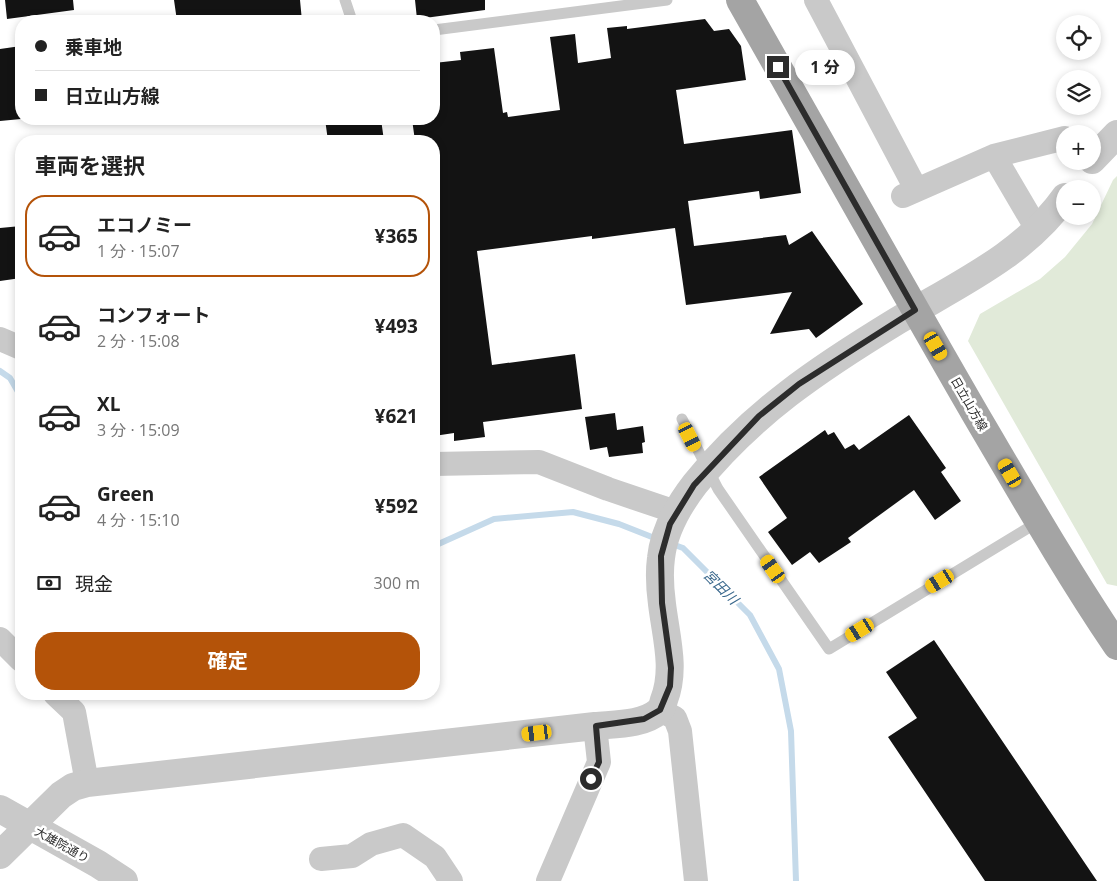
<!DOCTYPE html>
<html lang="ja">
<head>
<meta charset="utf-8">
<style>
	body { margin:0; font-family:"Open Sans","Noto Sans JP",sans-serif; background:#f6f6f6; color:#222; height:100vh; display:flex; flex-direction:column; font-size:19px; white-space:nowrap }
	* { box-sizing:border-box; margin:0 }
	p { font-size:16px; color:#767676 }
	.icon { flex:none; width:28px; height:28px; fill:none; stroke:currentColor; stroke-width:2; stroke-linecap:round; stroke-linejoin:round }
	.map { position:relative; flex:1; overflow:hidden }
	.details { position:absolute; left:15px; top:135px; width:425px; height:565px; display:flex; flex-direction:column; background:#fff; border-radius:20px; box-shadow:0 2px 8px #0003 }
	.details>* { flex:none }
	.hud { position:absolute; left:15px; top:15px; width:425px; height:110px; border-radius:20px; box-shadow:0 2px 8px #0003; display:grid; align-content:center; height:110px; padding:0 20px; background:#fff }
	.fabs { position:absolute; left:1056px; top:15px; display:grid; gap:10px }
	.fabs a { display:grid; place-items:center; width:45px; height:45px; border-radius:50%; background:#fff; box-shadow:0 2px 8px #0003; font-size:25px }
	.end { position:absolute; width:22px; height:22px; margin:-11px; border:6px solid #2c2c2c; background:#fff; box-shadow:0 0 0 2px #fff }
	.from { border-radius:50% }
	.bubble { position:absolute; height:35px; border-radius:18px; background:#fff; box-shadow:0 2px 8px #0003; font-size:16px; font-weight:700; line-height:35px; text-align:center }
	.car { position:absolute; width:15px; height:30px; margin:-15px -8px; border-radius:6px; box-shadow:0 0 4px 1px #0007; background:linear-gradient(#f5c518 24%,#345 0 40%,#f5c518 0 76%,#345 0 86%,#f5c518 0) }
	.hud b { display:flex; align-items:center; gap:18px; height:48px; font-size:19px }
	.hud b+b { border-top:1px solid #e0e0e0 }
	.hud i { width:12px; height:12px; background:#222 }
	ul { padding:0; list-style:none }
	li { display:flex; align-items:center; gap:15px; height:82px; margin:0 10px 8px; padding:0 10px; border:2px solid transparent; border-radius:20px }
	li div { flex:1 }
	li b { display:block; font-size:19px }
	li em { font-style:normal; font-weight:700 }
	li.current { border-color:#b45309 }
	li>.icon { width:45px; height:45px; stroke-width:1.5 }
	h2 { padding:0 20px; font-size:22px; line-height:60px }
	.pay { display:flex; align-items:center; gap:12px; height:55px; padding:0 20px; font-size:19px }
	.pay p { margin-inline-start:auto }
	.cta { display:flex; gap:10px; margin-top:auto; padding:10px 20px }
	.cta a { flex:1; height:58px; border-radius:20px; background:#b45309; color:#fff; font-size:20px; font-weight:700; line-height:58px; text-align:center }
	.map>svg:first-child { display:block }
	.green { fill:#e1ead9 }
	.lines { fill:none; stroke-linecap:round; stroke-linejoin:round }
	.stream { stroke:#c5daea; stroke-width:6 }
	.building { fill:#131313 }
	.service { stroke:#c9c9c9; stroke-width:11 }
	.minor { stroke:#c9c9c9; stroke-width:24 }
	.tertiary { stroke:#c9c9c9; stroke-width:28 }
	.primary { stroke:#a4a4a4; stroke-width:28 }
	.route { stroke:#2c2c2c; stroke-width:6 }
	.labels { text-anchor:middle; stroke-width:5; stroke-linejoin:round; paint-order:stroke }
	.street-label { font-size:12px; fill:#2c2c2c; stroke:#fff }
	.water-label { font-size:14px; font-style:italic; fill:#3b698d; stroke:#fff }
</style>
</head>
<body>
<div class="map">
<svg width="1117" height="881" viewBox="0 0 1117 881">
	<rect width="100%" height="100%" fill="#fff"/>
	<path class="green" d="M1117 176V586L1107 584 968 341 980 314 1040 279 1065 257 1092 224 1113 180Z"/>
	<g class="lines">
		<path class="stream" d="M0 371 10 378 21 397
			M669 543 683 548 750 615 779 669 791 731 796 881
			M434 546 494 519 573 512 619 524 657 539"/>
	</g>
	<path class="building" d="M5 0H73L74 10 7 19Z
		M174 0H300L302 21H177Z
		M415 0H485V10L417 19Z
		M705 19 714 31 729 29 741 46 746 80 676 90 684 144 792 130 801 193 760 199 759 191 688 201 694 246 786 235 789 245 812 231 863 304 816 338 809 329 770 334 792 292 686 305 675 228 592 239V236L477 251 492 365 575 354 582 409 483 422 485 437 454 441V433L434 436V141H415L412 119H434V63L461 60 460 52 494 48 503 113 507 112 508 117 560 110 550 37 575 34 578 63 611 58 607 28 627 26V29Z
		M21 46V119L0 121V49Z
		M325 119H381L384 141H328Z
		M21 226V278L0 281V228Z
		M615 413 617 430 643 426 645 442 642 443 643 453 609 457 607 447 590 450 585 417Z
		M909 415 946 468 941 472 961 501 935 520 914 490 848 538 851 542 819 563 810 552 792 565 768 532 787 518 759 477 825 430 828 435 834 432 845 449 854 444 859 450Z
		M934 640 1097 881H985L888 737 917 718 886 672Z"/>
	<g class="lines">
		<path class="service" d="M345 0 352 21
			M434 30 667 0
			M682 419 718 489 829 649 1038 522"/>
		<path class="minor" d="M816 0 916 189
			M994 156 1037 229
			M903 196 994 156 1065 138
			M0 339 21 348
			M434 464 539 462 608 489 676 512
			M0 639 21 660
			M55 694 74 712 87 783
			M660 710 675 718 680 731 696 881
			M321 859 352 856 371 844 403 835 435 857 451 881
			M548 881 599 762 595 726"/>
		<path class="tertiary" d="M1092 160 1117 134
			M0 809 98 864 124 881
			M0 855 61 795 73 787 87 783 595 726C616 724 643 725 659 711 662 708 663 704 664 700 676 669 666 637 662 604 660 589 659 573 661 558 664 530 678 506 695 484 752 413 820 368 897 321 957 285 1024 255 1065 197"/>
		<path class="primary" d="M740 0C819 139 897 279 977 417 1023 495 1067 572 1117 646"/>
	</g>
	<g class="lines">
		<path class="route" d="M591 779 599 762 596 726 644 719 660 710 670 686 671 668 662 603 661 556 670 524 694 485 759 416 799 384 915 310 778 67"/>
	</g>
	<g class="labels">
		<g class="street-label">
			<text transform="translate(969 404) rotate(60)" y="4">日立山方線</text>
			<text transform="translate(62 845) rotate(29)" y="4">大雄院通り</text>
		</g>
		<g class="water-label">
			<text transform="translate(721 587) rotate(45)" y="5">宮田川</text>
		</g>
	</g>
</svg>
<div class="fabs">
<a><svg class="icon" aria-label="locate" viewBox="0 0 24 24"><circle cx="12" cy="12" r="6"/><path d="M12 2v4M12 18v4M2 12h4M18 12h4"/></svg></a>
<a><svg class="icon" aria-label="layers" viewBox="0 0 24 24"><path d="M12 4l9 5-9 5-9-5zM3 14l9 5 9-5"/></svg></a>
<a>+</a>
<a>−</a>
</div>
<i class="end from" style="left:591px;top:779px"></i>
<i class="end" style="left:778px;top:67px"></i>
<div class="bubble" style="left:795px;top:50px;width:60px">1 分</div>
<i class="car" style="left:936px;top:346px;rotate:150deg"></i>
<i class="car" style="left:690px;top:437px;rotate:153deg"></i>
<i class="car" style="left:1010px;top:473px;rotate:330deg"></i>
<i class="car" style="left:773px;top:569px;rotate:325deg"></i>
<i class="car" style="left:940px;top:581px;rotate:239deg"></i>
<i class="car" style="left:860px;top:630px;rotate:239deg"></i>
<i class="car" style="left:537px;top:733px;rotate:263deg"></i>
<div class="hud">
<b><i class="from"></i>乗車地</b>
<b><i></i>日立山方線</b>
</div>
<section class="details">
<h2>車両を選択</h2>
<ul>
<li class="current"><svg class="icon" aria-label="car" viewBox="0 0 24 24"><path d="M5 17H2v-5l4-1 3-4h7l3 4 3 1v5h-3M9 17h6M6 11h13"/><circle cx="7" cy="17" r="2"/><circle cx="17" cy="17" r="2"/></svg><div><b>エコノミー</b><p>1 分 · 15:07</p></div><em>¥365</em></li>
<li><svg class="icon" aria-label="car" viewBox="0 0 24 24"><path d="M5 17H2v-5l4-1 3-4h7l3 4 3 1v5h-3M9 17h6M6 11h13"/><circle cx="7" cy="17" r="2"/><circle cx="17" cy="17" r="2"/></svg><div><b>コンフォート</b><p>2 分 · 15:08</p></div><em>¥493</em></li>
<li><svg class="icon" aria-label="car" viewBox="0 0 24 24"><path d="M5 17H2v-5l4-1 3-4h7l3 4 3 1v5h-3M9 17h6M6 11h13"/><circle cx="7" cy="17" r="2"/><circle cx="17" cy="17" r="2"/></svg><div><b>XL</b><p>3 分 · 15:09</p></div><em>¥621</em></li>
<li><svg class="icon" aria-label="car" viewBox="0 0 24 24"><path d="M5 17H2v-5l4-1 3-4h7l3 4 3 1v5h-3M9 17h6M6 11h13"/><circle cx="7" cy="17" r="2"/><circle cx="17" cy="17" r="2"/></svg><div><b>Green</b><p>4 分 · 15:10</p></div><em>¥592</em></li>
</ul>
<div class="pay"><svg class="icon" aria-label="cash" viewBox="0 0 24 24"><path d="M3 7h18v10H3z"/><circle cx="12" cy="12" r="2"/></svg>現金<p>300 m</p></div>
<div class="cta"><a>確定</a></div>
</section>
</div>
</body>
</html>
